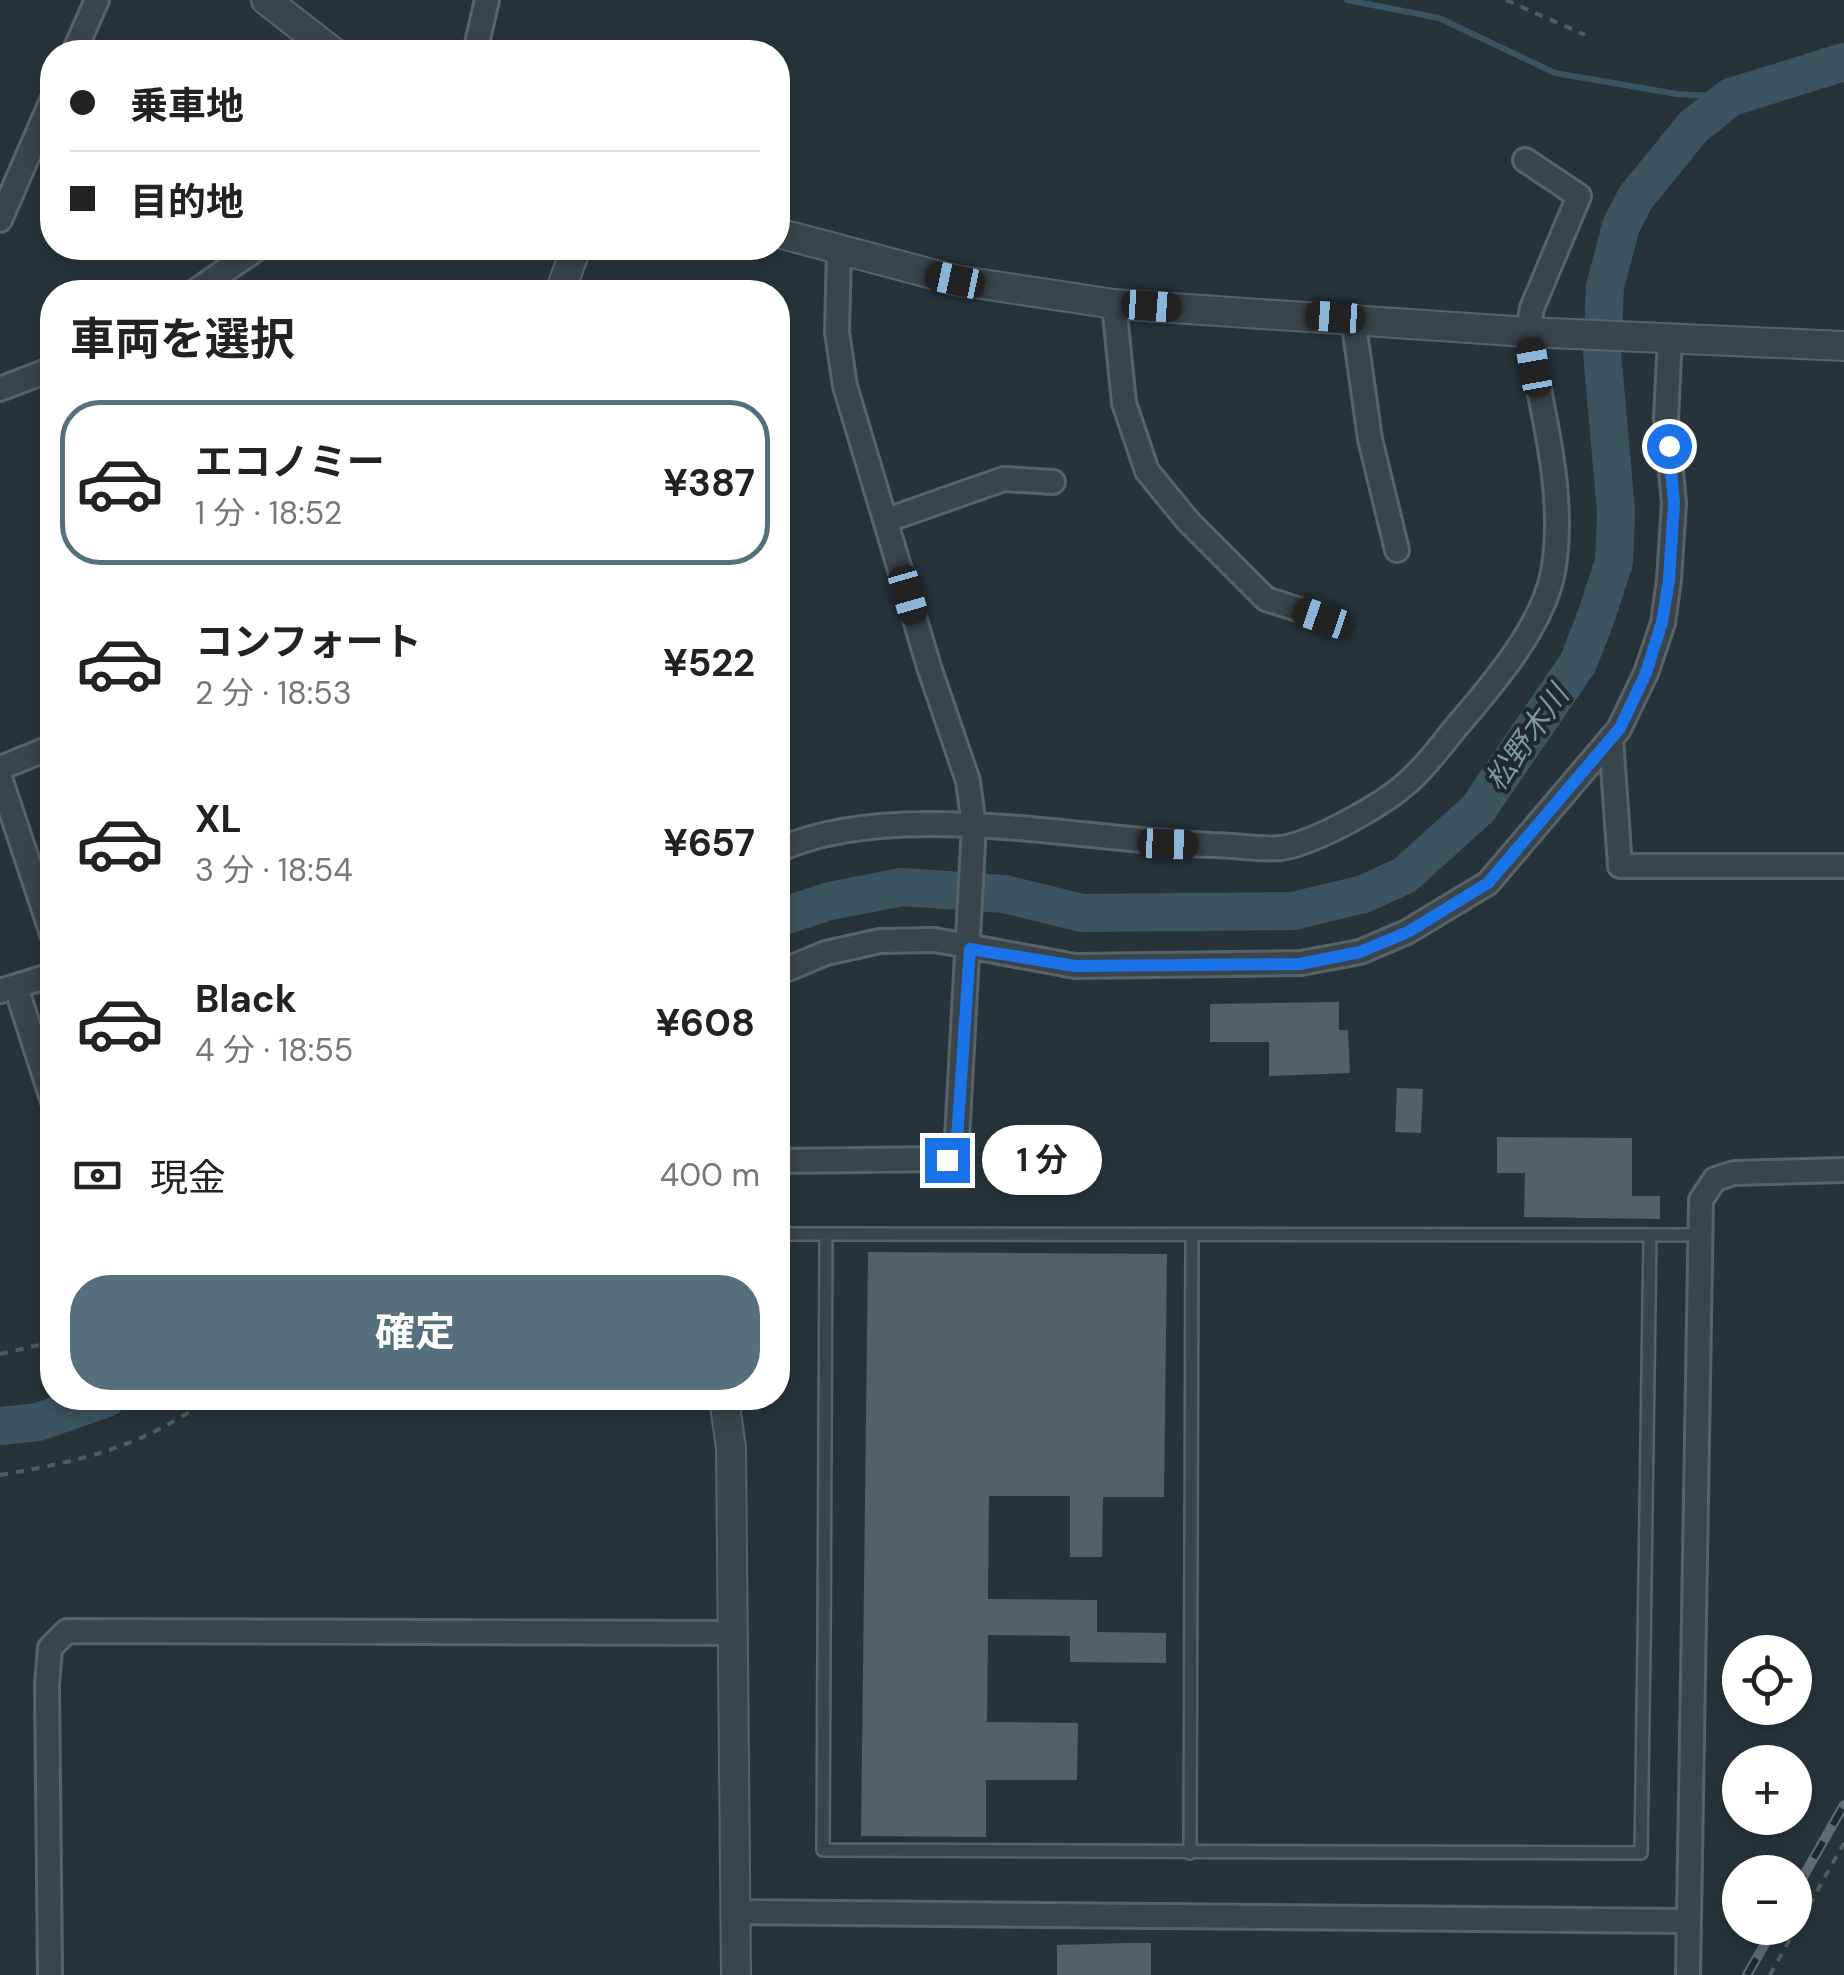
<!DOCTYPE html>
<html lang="ja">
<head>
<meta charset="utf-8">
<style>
	body { margin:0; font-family:"DM Sans","Noto Sans JP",sans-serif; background:#f2f2f2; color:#222; height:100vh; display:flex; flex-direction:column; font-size:38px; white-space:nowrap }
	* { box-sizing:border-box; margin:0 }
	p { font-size:32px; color:#767676 }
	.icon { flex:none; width:55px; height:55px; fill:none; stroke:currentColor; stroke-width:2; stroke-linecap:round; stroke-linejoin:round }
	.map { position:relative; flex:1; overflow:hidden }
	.drawer { position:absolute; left:40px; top:280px; width:750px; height:1130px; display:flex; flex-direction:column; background:#fff; border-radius:40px; box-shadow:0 5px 15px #0003 }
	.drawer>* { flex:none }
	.guide { position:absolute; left:40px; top:40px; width:750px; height:220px; border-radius:40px; box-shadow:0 5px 15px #0003; display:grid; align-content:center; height:220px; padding:0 30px; background:#fff }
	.buttons { position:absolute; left:1722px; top:1635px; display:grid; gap:20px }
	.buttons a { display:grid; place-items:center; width:90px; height:90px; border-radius:50%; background:#fff; box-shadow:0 5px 15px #0003; font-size:50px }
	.end { position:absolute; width:45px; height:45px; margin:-22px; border:12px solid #1a73e8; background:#fff; box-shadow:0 0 0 5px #fff }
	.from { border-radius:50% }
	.bubble { position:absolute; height:70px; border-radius:35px; background:#fff; box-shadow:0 5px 15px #0003; font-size:32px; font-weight:700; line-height:70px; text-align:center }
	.car { position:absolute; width:30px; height:60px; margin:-30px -15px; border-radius:12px; box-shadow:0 0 8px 2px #0007; background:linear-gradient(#222 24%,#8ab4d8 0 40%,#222 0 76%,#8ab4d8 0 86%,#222 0) }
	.guide b { display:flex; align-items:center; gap:35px; height:95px; font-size:38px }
	.guide b+b { border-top:2px solid #e0e0e0 }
	.guide i { width:25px; height:25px; background:#222 }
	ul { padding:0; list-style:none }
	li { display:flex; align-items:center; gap:30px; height:165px; margin:0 20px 15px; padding:0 10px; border:5px solid transparent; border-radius:40px }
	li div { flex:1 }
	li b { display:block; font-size:38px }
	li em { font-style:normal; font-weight:700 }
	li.on { border-color:#566f7d }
	li>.icon { width:90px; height:90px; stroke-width:1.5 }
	h2 { padding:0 30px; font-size:45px; line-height:120px }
	.pay { display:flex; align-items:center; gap:25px; height:110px; padding:0 30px; font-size:38px }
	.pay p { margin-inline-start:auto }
	.action { display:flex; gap:20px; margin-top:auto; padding:20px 30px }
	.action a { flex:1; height:115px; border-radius:40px; background:#566f7d; color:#fff; font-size:40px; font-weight:700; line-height:115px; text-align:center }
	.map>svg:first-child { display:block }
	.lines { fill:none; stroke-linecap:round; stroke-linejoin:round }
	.stream { stroke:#3c545f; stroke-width:6 }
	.river { stroke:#3c545f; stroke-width:38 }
	.building { fill:#526168 }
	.service-casing { stroke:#586369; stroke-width:16 }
	.minor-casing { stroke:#586369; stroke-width:28 }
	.tertiary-casing { stroke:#586369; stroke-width:32 }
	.path { stroke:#4d5f5c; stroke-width:4; stroke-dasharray:8 8; stroke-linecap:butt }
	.service { stroke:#3a454b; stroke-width:11 }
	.minor { stroke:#3a454b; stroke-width:22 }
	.tertiary { stroke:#3a454b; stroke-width:28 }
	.rail-casing { stroke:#5e6d73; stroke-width:10 }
	.rail { stroke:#1f2a30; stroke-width:6; stroke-dasharray:19; stroke-linecap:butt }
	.route { stroke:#1a73e8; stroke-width:12 }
	.labels { text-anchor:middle; stroke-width:8; stroke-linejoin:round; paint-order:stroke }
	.water-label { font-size:30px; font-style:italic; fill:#7a98a6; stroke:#1f2a30 }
</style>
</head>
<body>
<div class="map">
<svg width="1844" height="1975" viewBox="0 0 1844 1975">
	<rect width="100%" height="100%" fill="#26343a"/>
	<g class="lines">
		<path class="stream" d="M1347 0 1439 18 1555 73 1677 94 1731 97"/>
		<path class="river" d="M778 918 830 901 902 887 1004 894 1082 913 1293 911 1364 894 1405 875 1478 809 1578 663 1596 617 1614 562 1616 511 1602 352 1605 287 1621 226 1636 197 1694 126 1731 97 1844 62
			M0 1426 38 1422 107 1398"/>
	</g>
	<path class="building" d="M1339 1002V1030H1348L1350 1073 1269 1076V1042H1210V1004Z
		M1397 1088 1423 1089 1421 1133 1395 1132Z
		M1497 1137 1632 1138V1196H1660V1219L1524 1217 1525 1173H1497Z
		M868 1252 1167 1254 1164 1497H1103L1102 1557H1070V1496H989L988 1599 1097 1600V1632L1166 1633V1663L1070 1662V1636L988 1635 987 1722 1078 1723 1077 1780H986V1837L861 1836Z
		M1128 1943H1151V1975H1057V1945Z"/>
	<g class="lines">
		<defs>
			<path id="service" d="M778 1234 1701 1235
				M826 1234 823 1850 1641 1853 1650 1235
				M1190 1853 1192 1234"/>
			<path id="minor" d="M74 52 97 0
				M475 52 487 0
				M0 220 52 100
				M194 292 258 248
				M1114 304 1124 403 1147 471 1188 521 1266 599 1322 617
				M1353 318 1370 439 1397 550
				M0 389 52 369
				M887 520 1004 479 1053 482
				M1611 738 1620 866H1844
				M0 768 52 747
				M0 778 52 934
				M778 850C896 797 1084 841 1213 845 1235 845 1260 850 1281 848 1315 843 1383 805 1408 782 1427 766 1442 744 1458 725 1493 684 1543 626 1553 572 1567 493 1541 409 1528 332L1532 308 1579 196 1525 160
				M778 973 826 953 880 941 935 940 1075 966 1301 963 1360 952 1407 932 1488 883 1619 729 1646 673 1663 623 1669 580 1674 503 1666 418 1670 337
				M16 987 52 1099
				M0 991 52 975
				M778 1161 947 1159 957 1139 974 826 968 781 930 670 845 386 837 332 839 252
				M736 1912 1685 1921
				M50 1975 47 1685 50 1648 67 1631 733 1633
				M1688 1975 1701 1200 1715 1179 1734 1173 1844 1170"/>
			<path id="tertiary" d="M266 0 333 52
				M778 233 955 280 1114 304 1528 332 1844 346
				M560 292 576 248
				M724 1398 731 1448 736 1975"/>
		</defs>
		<use href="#service" class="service-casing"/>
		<use href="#minor" class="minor-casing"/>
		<use href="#tertiary" class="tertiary-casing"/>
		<path class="path" d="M1506 0 1585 35
			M0 1354 52 1342
			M0 1475C86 1460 138 1448 211 1398
			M1770 1975 1844 1843"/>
		<use href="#service" class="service"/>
		<use href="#minor" class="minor"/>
		<use href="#tertiary" class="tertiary"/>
		<defs>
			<path id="rail" d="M1795 1891 1844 1805
				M1747 1975 1774 1928"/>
		</defs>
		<use href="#rail" class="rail-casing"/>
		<use href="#rail" class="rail"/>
	</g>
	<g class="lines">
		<path class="route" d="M947 1160 957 1139 970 949 1075 966 1300 964 1360 952 1408 932 1488 883 1620 728 1646 673 1662 622 1669 580 1674 503 1669 446"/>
	</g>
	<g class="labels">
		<g class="water-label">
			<text transform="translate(1527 738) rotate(-55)" y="10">松野木川</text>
		</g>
	</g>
</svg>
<div class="buttons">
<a><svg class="icon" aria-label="locate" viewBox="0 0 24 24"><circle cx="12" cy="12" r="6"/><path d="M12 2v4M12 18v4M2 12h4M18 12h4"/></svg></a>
<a>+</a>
<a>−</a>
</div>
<i class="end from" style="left:1669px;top:446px"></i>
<i class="end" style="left:947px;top:1160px"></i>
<div class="bubble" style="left:982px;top:1125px;width:120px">1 分</div>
<i class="car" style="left:955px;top:280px;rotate:282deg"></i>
<i class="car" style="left:1151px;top:306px;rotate:94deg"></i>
<i class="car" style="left:1335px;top:317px;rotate:274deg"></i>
<i class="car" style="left:1534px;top:367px;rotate:350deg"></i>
<i class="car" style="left:908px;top:595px;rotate:164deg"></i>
<i class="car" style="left:1322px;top:618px;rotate:289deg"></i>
<i class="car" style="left:1168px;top:844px;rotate:92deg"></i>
<div class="guide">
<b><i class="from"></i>乗車地</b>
<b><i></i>目的地</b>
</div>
<section class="drawer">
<h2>車両を選択</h2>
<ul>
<li class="on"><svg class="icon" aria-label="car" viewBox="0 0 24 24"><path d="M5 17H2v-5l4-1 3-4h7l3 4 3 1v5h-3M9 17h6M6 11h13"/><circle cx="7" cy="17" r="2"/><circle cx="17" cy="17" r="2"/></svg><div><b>エコノミー</b><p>1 分 · 18:52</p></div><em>¥387</em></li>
<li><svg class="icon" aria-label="car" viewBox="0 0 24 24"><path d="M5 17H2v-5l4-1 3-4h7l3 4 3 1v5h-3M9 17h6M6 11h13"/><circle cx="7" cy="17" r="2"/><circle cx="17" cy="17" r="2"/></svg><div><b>コンフォート</b><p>2 分 · 18:53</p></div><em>¥522</em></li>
<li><svg class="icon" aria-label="car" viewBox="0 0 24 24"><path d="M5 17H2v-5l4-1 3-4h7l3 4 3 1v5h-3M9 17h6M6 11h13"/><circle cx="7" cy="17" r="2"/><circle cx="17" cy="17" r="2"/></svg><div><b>XL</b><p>3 分 · 18:54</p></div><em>¥657</em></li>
<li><svg class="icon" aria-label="car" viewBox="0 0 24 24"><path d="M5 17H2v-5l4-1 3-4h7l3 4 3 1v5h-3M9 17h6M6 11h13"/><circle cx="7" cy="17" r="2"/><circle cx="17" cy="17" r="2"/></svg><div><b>Black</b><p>4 分 · 18:55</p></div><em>¥608</em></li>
</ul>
<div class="pay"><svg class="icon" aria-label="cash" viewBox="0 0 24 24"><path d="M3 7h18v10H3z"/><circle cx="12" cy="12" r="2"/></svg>現金<p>400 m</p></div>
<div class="action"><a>確定</a></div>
</section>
</div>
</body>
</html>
